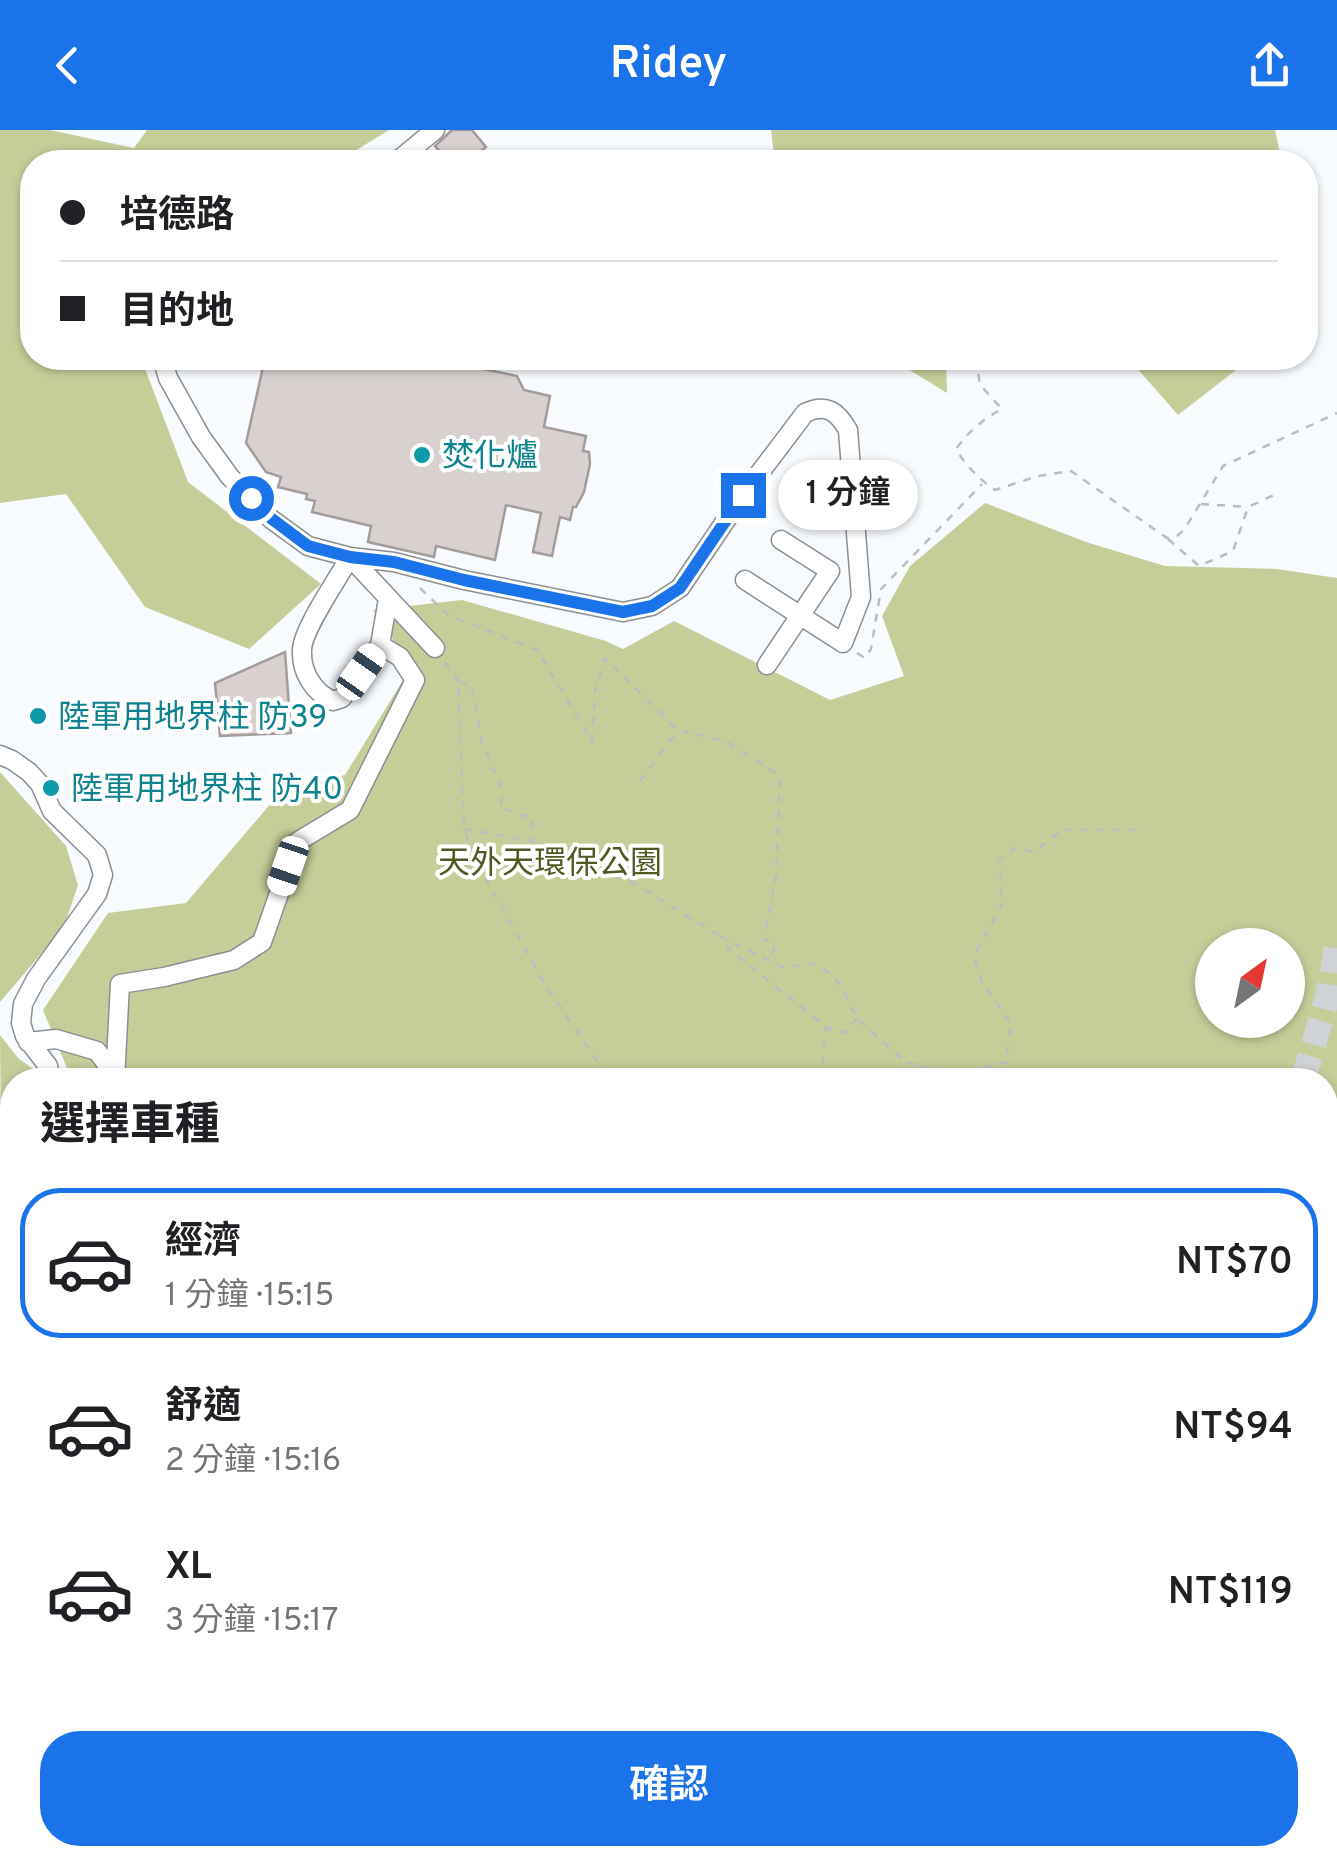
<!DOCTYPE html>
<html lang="zh-TW">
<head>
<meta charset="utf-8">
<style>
	body { margin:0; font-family:Overpass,"Noto Sans TC",sans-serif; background:#f2f2f2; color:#202124; height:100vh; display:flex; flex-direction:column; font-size:38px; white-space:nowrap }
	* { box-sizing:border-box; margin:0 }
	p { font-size:32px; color:#757577 }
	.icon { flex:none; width:55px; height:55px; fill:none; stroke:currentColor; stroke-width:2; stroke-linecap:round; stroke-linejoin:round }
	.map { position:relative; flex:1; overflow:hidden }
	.details { position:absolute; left:0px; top:938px; width:1338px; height:798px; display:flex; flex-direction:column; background:#fff; border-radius:40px 40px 0 0; box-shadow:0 2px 8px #0004 }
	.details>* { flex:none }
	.banner { position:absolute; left:20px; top:20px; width:1298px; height:220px; border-radius:40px; box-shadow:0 2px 8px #0004; display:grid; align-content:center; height:220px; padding:0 40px; background:#fff }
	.needle { width:65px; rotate:33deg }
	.controls { position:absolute; left:1195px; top:798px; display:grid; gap:20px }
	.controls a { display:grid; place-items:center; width:110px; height:110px; border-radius:50%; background:#fff; box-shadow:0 2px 8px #0004; font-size:50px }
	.end { position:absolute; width:45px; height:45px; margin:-22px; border:12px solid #1a73e8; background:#fff; box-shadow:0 0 0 5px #fff }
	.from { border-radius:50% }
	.bubble { position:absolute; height:70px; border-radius:35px; background:#fff; box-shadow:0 2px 8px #0004; font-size:32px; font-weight:600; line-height:70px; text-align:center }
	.car { position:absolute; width:30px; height:60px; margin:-30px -15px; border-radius:12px; box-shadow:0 0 8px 2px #0007; background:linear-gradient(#fff 24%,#345 0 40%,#fff 0 76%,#345 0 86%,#fff 0) }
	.banner b { display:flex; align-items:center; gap:35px; height:95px; font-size:38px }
	.banner b+b { border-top:2px solid #e0e0e0 }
	.banner i { width:25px; height:25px; background:#202124 }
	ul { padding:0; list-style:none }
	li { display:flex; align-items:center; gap:30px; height:150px; margin:0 20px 15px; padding:0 20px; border:5px solid transparent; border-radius:40px }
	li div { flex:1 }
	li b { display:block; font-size:38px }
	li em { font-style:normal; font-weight:600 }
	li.active { border-color:#1a73e8 }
	li>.icon { width:90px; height:90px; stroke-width:1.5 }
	h2 { padding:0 40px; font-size:45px; line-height:120px }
	.primary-button { display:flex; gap:20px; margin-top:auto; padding:20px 40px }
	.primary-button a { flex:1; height:115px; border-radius:40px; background:#1a73e8; color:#fff; font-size:40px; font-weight:600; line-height:115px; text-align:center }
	header { display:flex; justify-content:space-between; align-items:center; height:130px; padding:0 40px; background:#1a73e8; color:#fff; font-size:45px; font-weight:600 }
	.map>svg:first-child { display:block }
	.green { fill:#c5ce99; fill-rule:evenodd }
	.building { fill:#d8d1d0; stroke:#a39c9b; stroke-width:2.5 }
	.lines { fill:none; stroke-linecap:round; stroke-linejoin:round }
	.highway-tunnel { stroke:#d0d3d6; stroke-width:25; stroke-dasharray:25 12; stroke-linecap:butt }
	.minor-casing { stroke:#8a8f93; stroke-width:21 }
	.path { stroke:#babdbf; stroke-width:2.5; stroke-dasharray:8 8; stroke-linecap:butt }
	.minor { stroke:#fff; stroke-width:18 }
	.route { stroke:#1a73e8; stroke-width:12 }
	.culture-dot { fill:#0f9aa8; stroke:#fff; stroke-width:4 }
	.labels { text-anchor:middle; stroke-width:8; stroke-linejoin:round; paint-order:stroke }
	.culture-label { font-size:32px; fill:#0d838f; stroke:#fff; text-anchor:start }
	.park-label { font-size:32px; fill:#515822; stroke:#fff }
</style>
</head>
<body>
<header><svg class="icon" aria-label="back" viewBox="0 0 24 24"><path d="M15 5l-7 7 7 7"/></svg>Ridey<svg class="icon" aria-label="share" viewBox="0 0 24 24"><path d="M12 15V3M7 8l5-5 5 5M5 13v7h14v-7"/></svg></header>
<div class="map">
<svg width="1337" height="1733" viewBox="0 0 1337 1733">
	<rect width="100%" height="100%" fill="#f8fbfe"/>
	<path class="green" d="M0 0H50L134 18 147 0H389L337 32H32V228H141L188 352 321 454 249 519 145 477 66 364 0 373Z
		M771 0H1275L1282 32H775Z
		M890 228H946L947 263Z
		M1128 228H1282L1236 240 1178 285Z
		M985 373 1086 412 1165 436 1277 439 1337 448V1733H0V1188L12 1177V1722H1325V950H72L43 880 108 783 186 773 284 658 345 645 411 537 373 480 462 470 606 511 623 519 674 491 830 570 904 546 882 486 910 436ZM1212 815H1288V890H1212Z
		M0 642 66 716 78 755 64 797 0 872Z
		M0 905 18 928 39 943 40 950H12V999L1 1001Z"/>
	<path class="building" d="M452 0H472L486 17 466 32H450L435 16Z
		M265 228H431L517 246 524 260 550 266 544 297 586 306 583 321 589 322 590 334 584 362 576 377H573L570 390 560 387 552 426 533 422 541 383 506 375 495 430 436 416 434 427 368 412 371 396 312 382 315 371 306 369 307 364 278 357 281 347 266 342 246 313Z
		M285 522 291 603 220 606 215 553Z"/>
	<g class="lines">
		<path class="highway-tunnel" d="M1303 950 1328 865 1337 815
			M1325 1029 1337 994
			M0 1573 12 1574
			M0 1644 12 1645"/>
		<defs>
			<path id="minor" d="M396 32 435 0
				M162 228 168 248 201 307 230 347 271 389 308 416 350 427 394 432 464 450 623 482 652 476 680 458 743 365 805 283C826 273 837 281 848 300L861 467 843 513 745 450
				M350 427C339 447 302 500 302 520 301 542 313 562 333 571L342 568 380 515
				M350 427 435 518
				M767 535 830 441 781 410
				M0 625 12 630 29 642 40 654 52 681 97 725 103 745 97 764 36 849 23 874 21 893 25 906 48 936 51 950
				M28 912 56 909 97 921 117 948
				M115 950 120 854 164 847 234 830 262 812 297 712 350 680 415 550 400 527 380 515 388 469
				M0 1106C9 1085 1 1061 12 1041"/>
		</defs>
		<use href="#minor" class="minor-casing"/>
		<path class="path" d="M976 228 980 255 1002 279C983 289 968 302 956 319 966 336 979 349 995 360L1038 346 1071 341 1167 408 1177 406 1184 400 1223 336 1337 283
			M1201 374 1248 377
			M1168 409 1199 436 1233 421 1248 377 1274 365
			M420 458 448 485 537 520 592 611 595 561 605 528 678 600 726 611 780 646 776 746 764 809 775 815 771 828
			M857 523 865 528 871 519 881 459 982 354
			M445 532 458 551 464 699 479 736 544 853 610 950
			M459 551 472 558 482 613 502 660 501 678 532 688 531 711
			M640 651 678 600
			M464 699 531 711 593 728 720 806
			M857 888 844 903 826 897 729 819 721 807 782 837 813 834 830 843 841 856 857 888 905 932 956 946 1006 932 1011 894 982 852 974 826 1002 775 1000 730 1015 718 1034 722 1061 700H1145
			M821 950 826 897
			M1325 1282 1337 1296
			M0 1314 12 1347
			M0 1627 12 1618
			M294 1733 295 1722
			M722 1733 726 1722"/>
		<use href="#minor" class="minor"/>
	</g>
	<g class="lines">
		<path class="route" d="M251 368 272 389 308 416 350 427 394 432 464 450 623 482 652 476 680 458 743 365"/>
	</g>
	<g class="culture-dot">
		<circle cx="422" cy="325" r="10"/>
		<circle cx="38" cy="586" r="10"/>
		<circle cx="51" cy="658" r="10"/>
	</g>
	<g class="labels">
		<g class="culture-label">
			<text x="442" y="336">焚化爐</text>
			<text x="58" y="597">陸軍用地界柱 防39</text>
			<text x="71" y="669">陸軍用地界柱 防40</text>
		</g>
		<g class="park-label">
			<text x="550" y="743">天外天環保公園</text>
		</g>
	</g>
</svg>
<div class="controls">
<a><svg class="needle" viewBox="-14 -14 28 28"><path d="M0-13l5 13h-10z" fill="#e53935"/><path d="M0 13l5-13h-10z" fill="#757577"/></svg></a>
</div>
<i class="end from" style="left:251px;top:368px"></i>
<i class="end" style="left:743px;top:365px"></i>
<div class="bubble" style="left:778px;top:330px;width:140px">1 分鐘</div>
<i class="car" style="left:361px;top:542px;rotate:35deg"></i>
<i class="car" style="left:288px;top:736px;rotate:199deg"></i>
<div class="banner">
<b><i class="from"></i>培德路</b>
<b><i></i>目的地</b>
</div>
<section class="details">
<h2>選擇車種</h2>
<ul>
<li class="active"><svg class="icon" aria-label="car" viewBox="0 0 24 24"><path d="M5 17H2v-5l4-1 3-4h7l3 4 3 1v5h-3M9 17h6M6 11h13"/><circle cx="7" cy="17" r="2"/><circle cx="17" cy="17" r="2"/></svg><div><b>經濟</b><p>1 分鐘 · 15:15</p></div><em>NT$70</em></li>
<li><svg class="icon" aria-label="car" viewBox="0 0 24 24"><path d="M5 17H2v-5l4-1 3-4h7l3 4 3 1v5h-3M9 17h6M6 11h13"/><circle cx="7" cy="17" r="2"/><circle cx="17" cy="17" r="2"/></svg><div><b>舒適</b><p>2 分鐘 · 15:16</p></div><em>NT$94</em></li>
<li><svg class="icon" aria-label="car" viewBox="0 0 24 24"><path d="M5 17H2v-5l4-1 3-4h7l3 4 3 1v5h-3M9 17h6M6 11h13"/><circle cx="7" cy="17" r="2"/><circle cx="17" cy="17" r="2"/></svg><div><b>XL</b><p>3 分鐘 · 15:17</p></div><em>NT$119</em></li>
</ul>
<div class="primary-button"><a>確認</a></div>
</section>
</div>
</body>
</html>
